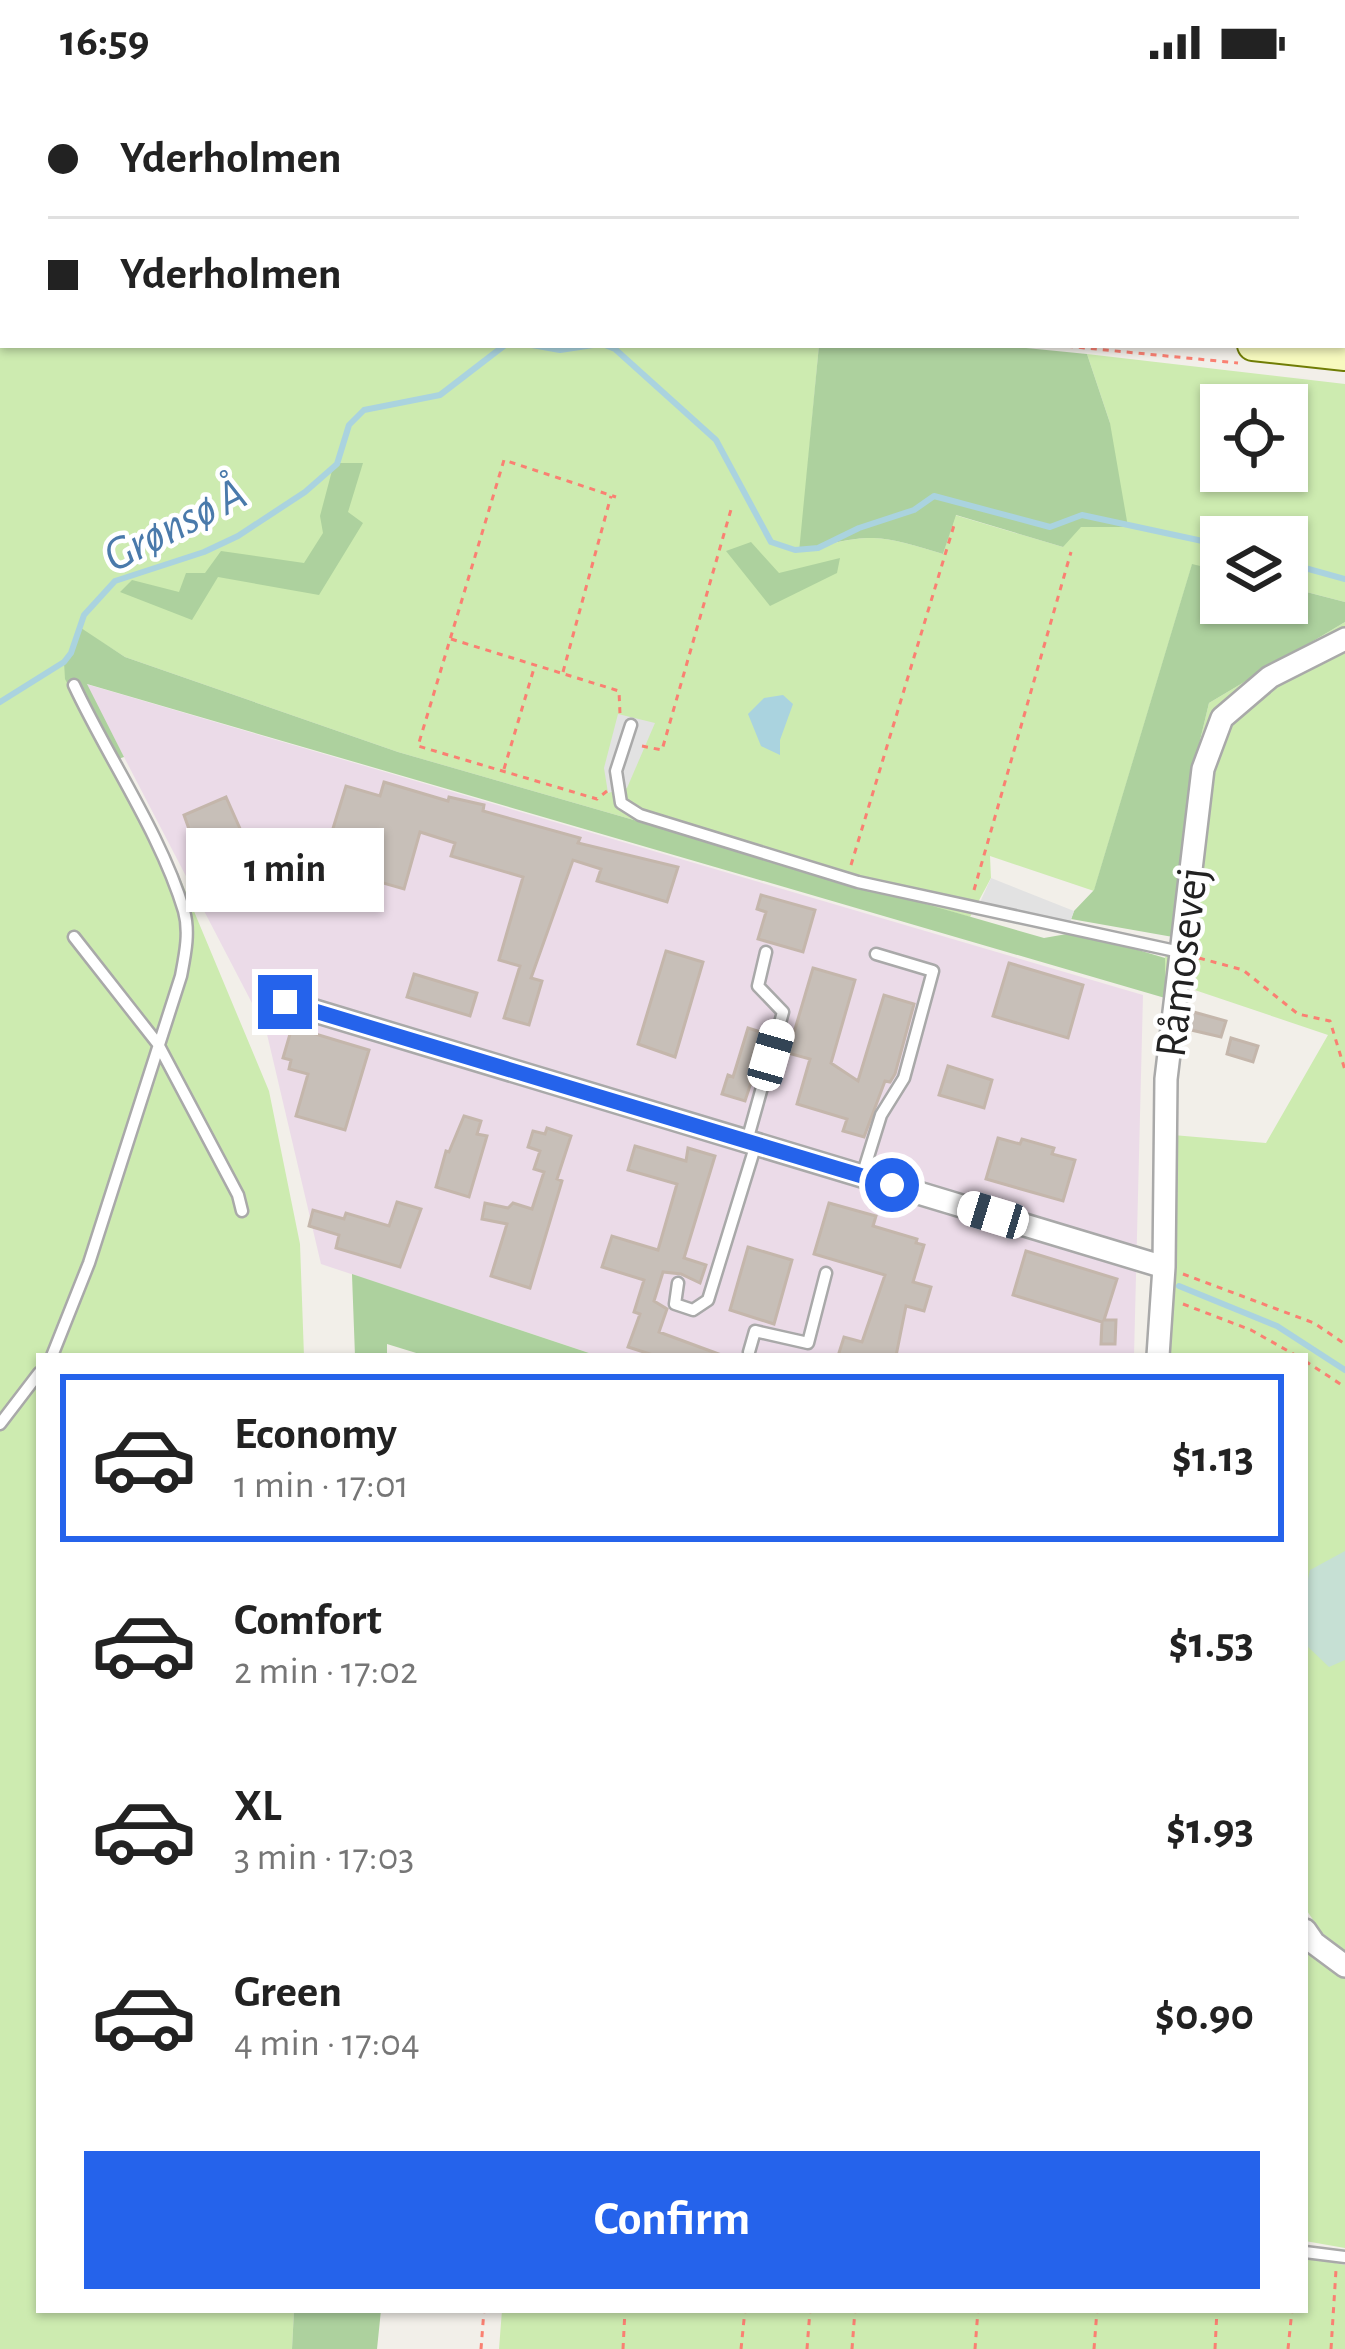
<!DOCTYPE html>
<html lang="en">
<head>
<meta charset="utf-8">
<style>
	body { margin:0; font-family:"Alegreya Sans",sans-serif; background:#f6f6f6; color:#222; height:100vh; display:flex; flex-direction:column; font-size:45px; white-space:nowrap }
	* { box-sizing:border-box; margin:0 }
	p { font-size:39px; color:#767676 }
	.icon { flex:none; width:66px; height:66px; fill:none; stroke:currentColor; stroke-width:2; stroke-linecap:round; stroke-linejoin:round }
	.map { position:relative; flex:1; overflow:hidden }
	.panel { position:absolute; left:36px; top:1269px; width:1272px; height:960px; display:flex; flex-direction:column; background:#fff; border-radius:0px; box-shadow:0 3px 9px #0004 }
	.panel>* { flex:none }
	.banner { position:absolute; left:0px; top:0px; width:1347px; height:264px; box-shadow:0 3px 9px #0004; display:grid; align-content:center; height:264px; padding:0 48px; background:#fff }
	.controls { position:absolute; left:1200px; top:300px; display:grid; gap:24px }
	.controls a { display:grid; place-items:center; width:108px; height:108px; border-radius:0px; background:#fff; box-shadow:0 3px 9px #0004; font-size:60px }
	.end { position:absolute; width:54px; height:54px; margin:-27px; border:15px solid #2563eb; background:#fff; box-shadow:0 0 0 6px #fff }
	.from { border-radius:50% }
	.bubble { position:absolute; height:84px; border-radius:0px; background:#fff; box-shadow:0 3px 9px #0004; font-size:39px; font-weight:700; line-height:84px; text-align:center }
	.car { position:absolute; width:36px; height:72px; margin:-36px -18px; border-radius:15px; box-shadow:0 0 9px 3px #0007; background:linear-gradient(#fff 24%,#345 0 40%,#fff 0 76%,#345 0 86%,#fff 0) }
	.banner b { display:flex; align-items:center; gap:42px; height:114px; font-size:45px }
	.banner b+b { border-top:3px solid #e0e0e0 }
	.banner i { width:30px; height:30px; background:#222 }
	ul { padding:21px 0 0; list-style:none }
	li { display:flex; align-items:center; gap:36px; height:168px; margin:0 24px 18px; padding:0 24px; border:6px solid transparent; border-radius:0px }
	li div { flex:1 }
	li b { display:block; font-size:45px }
	li em { font-style:normal; font-weight:700 }
	li.on { border-color:#2563eb }
	li>.icon { width:108px; height:108px; stroke-width:1.5 }
	.primary-button { display:flex; gap:24px; margin-top:auto; padding:24px 48px }
	.primary-button a { flex:1; height:138px; border-radius:0px; background:#2563eb; color:#fff; font-size:48px; font-weight:700; line-height:138px; text-align:center }
	.status { display:flex; justify-content:space-between; align-items:center; height:84px; padding:0 60px; background:#fff; direction:ltr }
	.status svg { height:33px; fill:currentColor }
	.map>svg:first-child { display:block }
	.industrial { fill:#ebdbe8 }
	.grass { fill:#cdebb0; fill-rule:evenodd }
	.forest { fill:#add19e }
	.wetland { fill:#c6e0d4 }
	.parking { fill:#e2e2e2 }
	.water { fill:#aad3df }
	.lines { fill:none; stroke-linecap:round; stroke-linejoin:round }
	.stream { stroke:#aad3df; stroke-width:6 }
	.building { fill:#c7bfb8; stroke:#c4b6ab; stroke-width:3 }
	.lane-casing { stroke:#a9a9a9; stroke-width:15 }
	.street-casing { stroke:#a9a9a9; stroke-width:26 }
	.secondary-casing { stroke:#707d05; stroke-width:34 }
	.path { stroke:#fa8072; stroke-width:3; stroke-dasharray:6 6; stroke-linecap:butt }
	.lane { stroke:#fff; stroke-width:10 }
	.street { stroke:#fff; stroke-width:21 }
	.secondary { stroke:#f7fabf; stroke-width:30 }
	.route { stroke:#2563eb; stroke-width:15 }
	.labels { text-anchor:middle; stroke-width:9; stroke-linejoin:round; paint-order:stroke }
	.street-label { font-size:45px; fill:#222; stroke:#fff }
	.water-label { font-size:48px; font-style:italic; fill:#4a7aab; stroke:#fff }
</style>
</head>
<body>
<div class="status"><b>16:59</b><svg viewBox="0 0 49 12"><path d="M0 12V9h3v3zM5 12V6h3v6zM10 12V3h3v9zM15 12V0h3v12zM26 1h20v11H26zM47 4h2v5h-2z"/></svg></div>
<div class="map">
<svg width="1345" height="2265" viewBox="0 0 1345 2265">
	<rect width="100%" height="100%" fill="#f2efe9"/>
	<path class="industrial" d="M86 600 1143 911 1134 1272H598L321 1180 266 946Z"/>
	<path class="grass" d="M0 155 3 261H819L800 468C868 449 875 449 943 470L955 431 1063 463 1110 339 1087 270 1345 300V518L1287 503V453H1221V487L1192 481 1094 807 990 772 991 794 970 833 398 668 125 573 78 543 71 569 109 678 178 789 269 1007 300 1160 304 1272H39V2226H294L292 2265H0ZM1221 321H1287V387H1221Z
		M1345 538V1867L1322 1849 1305 1824V1272H1168L1173 1051 1266 1059 1328 951 1165 896V874L1173 852 1196 673 1209 619Z
		M1305 1857 1345 1890V2164L1305 2157Z
		M1305 2173 1345 2181V2265H499L502 2226H1305Z"/>
	<path class="forest" d="M819 261H997L1087 270 1110 339 1128 443H1081L1063 463 956 431 943 470C875 449 868 449 799 468Z
		M334 379H363L348 428 363 439 319 511 218 493 192 536 120 508 132 496 179 508 186 489H205L221 467 304 479 323 449 320 432Z
		M751 458 779 489 840 474 837 489 770 522 726 467Z
		M1192 480 1221 487V519H1287V503L1345 518V538L1209 619 1196 673 1173 853 1071 835 1074 827 1094 806Z
		M78 542 125 573 398 668 1044 854 1078 848 1165 874V914L87 600 124 673 109 678 65 595 64 578 71 569Z
		M352 1191V1190L598 1272H426L387 1260V1272H355Z
		M294 2226H381L377 2265H292Z"/>
	<path class="wetland" d="M1345 1467V1576L1329 1583 1305 1560V1508L1310 1486Z"/>
	<path class="parking" d="M618 630 655 639 627 704 608 709 604 684Z
		M991 794 1074 827 1068 845 976 827Z"/>
	<path class="water" d="M783 611 793 620 780 656V671L761 662 748 630 764 614Z"/>
	<g class="lines">
		<path class="stream" d="M564 3V0
			M532 261 560 266 593 261
			M605 261 615 265 716 356 771 458 795 466 818 464 859 444 914 426 934 412 1050 443 1082 431 1221 461
			M1287 479 1345 495
			M0 618 64 578 71 569 84 531 115 497 204 468 238 452 305 408 337 380 349 341 364 326 440 311 505 261
			M1179 1202 1277 1242 1345 1286"/>
	</g>
	<path class="building" d="M384 698 448 717 449 713 484 721 483 727 580 754 578 759 678 783 667 818 597 797 601 785 573 776 531 894 542 897 529 941 504 934 520 882 499 876 523 793 451 772 455 759 420 748 404 805 352 790 345 812 315 803 346 702 380 712Z
		M226 713 261 792 220 811 217 804 211 807 184 731Z
		M761 811 815 826 803 868 758 855 766 828 757 825Z
		M666 867 703 878 675 973 638 960Z
		M1009 879 1083 901 1068 954 993 932Z
		M813 884 855 896 831 979 858 997 884 911 914 920 895 990 890 998 885 997 864 1053 843 1047 847 1035 797 1020 810 975 788 969Z
		M414 890 477 909 470 932 407 913Z
		M1190 927 1226 937 1221 953 1187 945Z
		M292 943 369 966 345 1046 296 1032 308 990 289 985 291 976 283 974Z
		M748 944 767 950 745 1017 722 1010 728 991 733 993Z
		M1231 954 1258 962 1253 978 1227 970Z
		M948 982 992 996 984 1024 939 1011Z
		M464 1032 481 1037 477 1050 487 1052 469 1113 436 1103 446 1067 449 1068Z
		M547 1044 571 1052 557 1095 562 1097 530 1204 491 1192 507 1140 482 1135 485 1119 508 1124 513 1119 532 1125 544 1088 534 1085 540 1067 528 1063 533 1047 545 1050Z
		M998 1054 1020 1060 1022 1055 1054 1064 1052 1070 1075 1076 1063 1117 986 1095Z
		M635 1062 686 1077 688 1064 715 1072 684 1174 706 1181 700 1199 681 1190 663 1188 654 1217 667 1225 659 1248 724 1272H656L628 1263 640 1230 634 1228 644 1196 602 1183 612 1152 658 1166 677 1100 628 1086Z
		M397 1118 421 1125 400 1183 336 1164 339 1151 309 1142 313 1126 344 1135 346 1129 389 1142Z
		M829 1119 876 1132 873 1142 917 1155 916 1159 924 1161 913 1198 931 1203 924 1227 906 1222 896 1272H838L844 1253 862 1258 885 1191 814 1170Z
		M748 1163 792 1176 774 1240 730 1226Z
		M1026 1167 1117 1195 1104 1236H1116L1115 1260H1101L1102 1238 1013 1211Z"/>
	<g class="lines">
		<defs>
			<path id="lane" d="M942 0 945 3
				M1047 3V0
				M631 641 616 687 621 719 640 731 858 798 1180 868
				M74 853 158 960 238 1111 242 1127
				M747 1057 783 928 758 902 766 868
				M862 1092 881 1031 904 994 933 887 876 870
				M678 1199 675 1220 693 1226 708 1216 756 1060
				M749 1268 755 1247 808 1259 826 1189
				M52 1272 89 1179 181 892C185 871 190 848 184 827 161 750 108 674 74 601
				M0 1340 39 1289
				M1305 2168 1345 2173"/>
			<path id="street" d="M0 23 3 24
				M285 918 1164 1183
				M1158 1272 1164 1183 1166 995 1203 685 1222 634 1270 593 1345 555
				M1305 1846 1314 1859 1345 1882"/>
			<path id="secondary" d="M0 99H3
				M1253 261 1345 271"/>
		</defs>
		<use href="#lane" class="lane-casing"/>
		<use href="#street" class="street-casing"/>
		<use href="#secondary" class="secondary-casing"/>
		<path class="path" d="M441 3 442 0
			M0 71 3 72
			M1344 243H1345
			M1055 261 1238 279
			M451 555 619 607 620 630
			M563 588 611 412
			M642 662 662 666 732 422
			M504 685 535 581
			M607 707 597 715 418 662 504 376 616 413
			M851 781 955 438
			M974 806 1071 468
			M1199 874 1243 886 1298 930 1330 937 1345 986
			M1183 1190 1314 1239 1345 1260
			M1183 1220 1251 1246 1297 1272
			M1305 1277 1345 1303
			M481 2265 484 2226
			M623 2265 625 2226
			M741 2265 745 2226
			M807 2265 810 2226
			M852 2265 855 2226
			M975 2265 978 2226
			M1094 2265 1097 2226
			M1215 2265 1217 2226
			M1288 2265 1292 2226
			M1331 2265 1336 2186"/>
		<use href="#lane" class="lane"/>
		<use href="#street" class="street"/>
		<use href="#secondary" class="secondary"/>
	</g>
	<g class="lines">
		<path class="route" d="M285 918 892 1101"/>
	</g>
	<g class="labels">
		<g class="street-label">
			<text transform="translate(1180 878) rotate(-83)" y="16">Råmosevej</text>
		</g>
		<g class="water-label">
			<text transform="translate(174 439) rotate(-27)" y="17">Grønsø Å</text>
		</g>
	</g>
</svg>
<div class="controls">
<a><svg class="icon" aria-label="locate" viewBox="0 0 24 24"><circle cx="12" cy="12" r="6"/><path d="M12 2v4M12 18v4M2 12h4M18 12h4"/></svg></a>
<a><svg class="icon" aria-label="layers" viewBox="0 0 24 24"><path d="M12 4l9 5-9 5-9-5zM3 14l9 5 9-5"/></svg></a>
</div>
<i class="end from" style="left:892px;top:1101px"></i>
<i class="end" style="left:285px;top:918px"></i>
<div class="bubble" style="left:186px;top:744px;width:198px">1 min</div>
<i class="car" style="left:771px;top:971px;rotate:16deg"></i>
<i class="car" style="left:993px;top:1131px;rotate:287deg"></i>
<div class="banner">
<b><i class="from"></i>Yderholmen</b>
<b><i></i>Yderholmen</b>
</div>
<section class="panel">
<ul>
<li class="on"><svg class="icon" aria-label="car" viewBox="0 0 24 24"><path d="M5 17H2v-5l4-1 3-4h7l3 4 3 1v5h-3M9 17h6M6 11h13"/><circle cx="7" cy="17" r="2"/><circle cx="17" cy="17" r="2"/></svg><div><b>Economy</b><p>1 min · 17:01</p></div><em>$1.13</em></li>
<li><svg class="icon" aria-label="car" viewBox="0 0 24 24"><path d="M5 17H2v-5l4-1 3-4h7l3 4 3 1v5h-3M9 17h6M6 11h13"/><circle cx="7" cy="17" r="2"/><circle cx="17" cy="17" r="2"/></svg><div><b>Comfort</b><p>2 min · 17:02</p></div><em>$1.53</em></li>
<li><svg class="icon" aria-label="car" viewBox="0 0 24 24"><path d="M5 17H2v-5l4-1 3-4h7l3 4 3 1v5h-3M9 17h6M6 11h13"/><circle cx="7" cy="17" r="2"/><circle cx="17" cy="17" r="2"/></svg><div><b>XL</b><p>3 min · 17:03</p></div><em>$1.93</em></li>
<li><svg class="icon" aria-label="car" viewBox="0 0 24 24"><path d="M5 17H2v-5l4-1 3-4h7l3 4 3 1v5h-3M9 17h6M6 11h13"/><circle cx="7" cy="17" r="2"/><circle cx="17" cy="17" r="2"/></svg><div><b>Green</b><p>4 min · 17:04</p></div><em>$0.90</em></li>
</ul>
<div class="primary-button"><a>Confirm</a></div>
</section>
</div>
</body>
</html>
